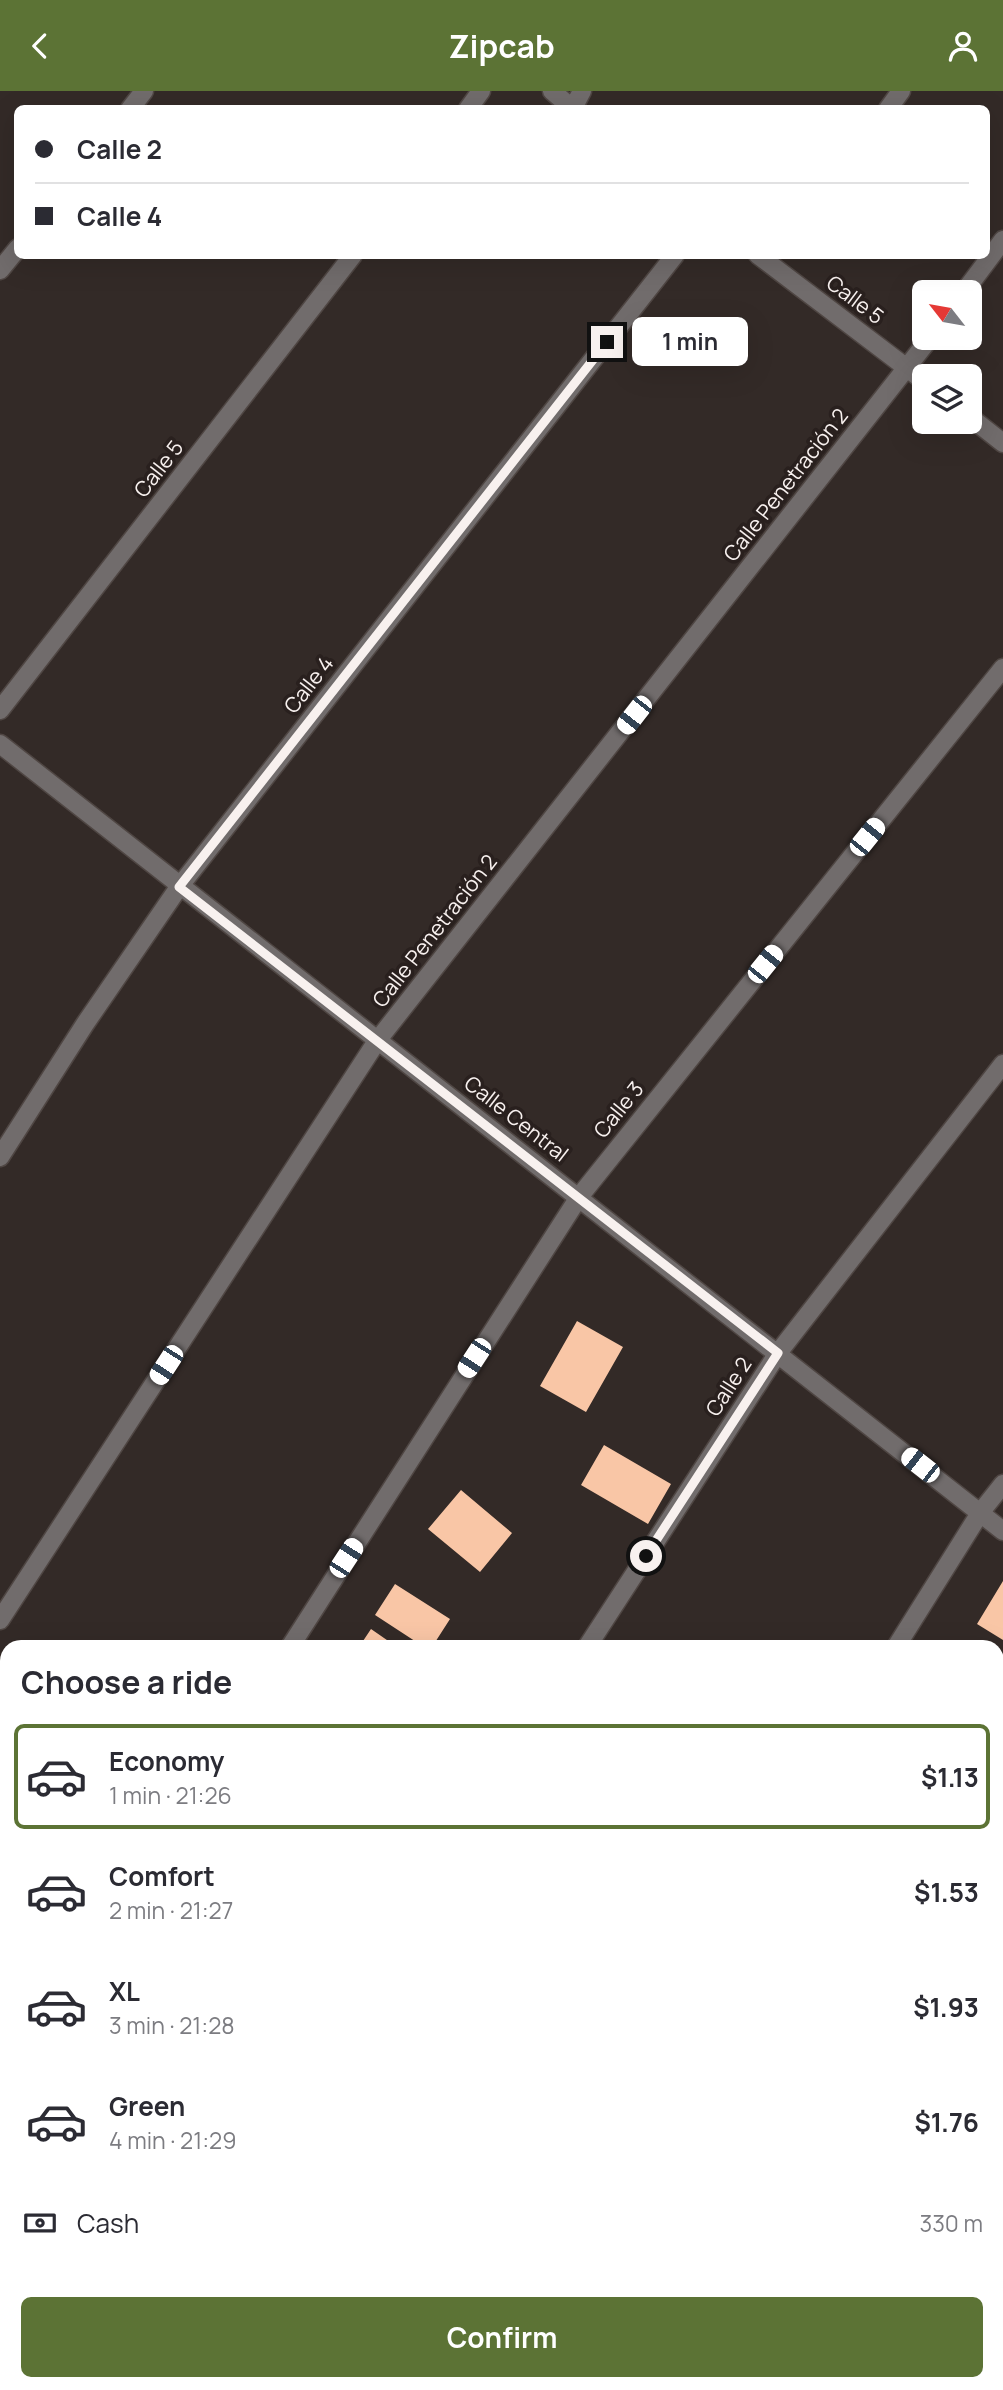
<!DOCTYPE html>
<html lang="en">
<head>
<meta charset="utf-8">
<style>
	body { margin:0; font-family:Manrope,sans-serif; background:#f7f7f7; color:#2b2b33; height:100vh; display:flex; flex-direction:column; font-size:26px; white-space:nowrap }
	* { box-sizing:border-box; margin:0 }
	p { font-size:23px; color:#7c7c81 }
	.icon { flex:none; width:38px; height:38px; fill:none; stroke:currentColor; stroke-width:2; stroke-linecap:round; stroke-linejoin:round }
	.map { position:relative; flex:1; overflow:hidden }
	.sheet { position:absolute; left:0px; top:1549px; width:1004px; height:751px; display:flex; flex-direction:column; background:#fff; border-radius:21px 21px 0 0; box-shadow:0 7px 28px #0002 }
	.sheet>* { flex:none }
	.top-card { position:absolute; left:14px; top:14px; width:976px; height:154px; border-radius:10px; box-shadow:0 7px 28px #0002; display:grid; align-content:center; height:154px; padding:0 21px; background:#fff }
	.needle { width:46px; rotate:301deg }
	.fabs { position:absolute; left:912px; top:189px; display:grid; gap:14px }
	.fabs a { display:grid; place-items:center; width:70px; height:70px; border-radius:10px; background:#fff; box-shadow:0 7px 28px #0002; font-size:35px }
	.end { position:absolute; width:32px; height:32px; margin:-16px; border:9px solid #f8f1ef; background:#111; box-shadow:0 0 0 4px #111 }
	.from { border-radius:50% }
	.bubble { position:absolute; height:49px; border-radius:10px; background:#fff; box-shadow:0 7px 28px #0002; font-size:23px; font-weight:700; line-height:49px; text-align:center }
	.car { position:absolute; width:21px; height:42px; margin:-21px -10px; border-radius:9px; box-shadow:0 0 5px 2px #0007; background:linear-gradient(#fff 24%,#345 0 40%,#fff 0 76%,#345 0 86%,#fff 0) }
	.top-card b { display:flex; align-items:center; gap:24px; height:66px; font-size:26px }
	.top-card b+b { border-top:2px solid #e1e1e2 }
	.top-card i { width:18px; height:18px; background:#2b2b33 }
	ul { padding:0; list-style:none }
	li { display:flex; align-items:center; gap:21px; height:105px; margin:0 14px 10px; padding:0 7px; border:4px solid transparent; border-radius:10px }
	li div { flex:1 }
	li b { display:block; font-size:26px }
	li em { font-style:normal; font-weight:700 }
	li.active { border-color:#5c7335 }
	li>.icon { width:63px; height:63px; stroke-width:1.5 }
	h2 { padding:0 21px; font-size:32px; line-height:84px }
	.pay { display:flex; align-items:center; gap:18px; height:77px; padding:0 21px; font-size:26px }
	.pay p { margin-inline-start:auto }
	.cta { display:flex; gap:14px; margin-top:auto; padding:14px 21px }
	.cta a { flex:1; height:80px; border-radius:10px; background:#5c7335; color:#fff; font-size:28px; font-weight:700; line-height:80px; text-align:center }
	header { display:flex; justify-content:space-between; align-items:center; height:91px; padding:0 21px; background:#5c7335; color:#fff; font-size:32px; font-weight:700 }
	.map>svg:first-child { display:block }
	.building { fill:#f9c6a6 }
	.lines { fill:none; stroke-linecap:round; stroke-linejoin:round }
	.minor-casing { stroke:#4f4643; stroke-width:21 }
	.minor { stroke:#716c6c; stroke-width:18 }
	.route { stroke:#f8f1ef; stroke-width:9 }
	.labels { text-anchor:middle; stroke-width:7; stroke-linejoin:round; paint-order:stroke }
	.street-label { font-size:21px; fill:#f8f1ef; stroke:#29201e }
</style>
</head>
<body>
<header><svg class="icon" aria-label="back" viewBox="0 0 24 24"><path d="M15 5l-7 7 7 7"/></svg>Zipcab<svg class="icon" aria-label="person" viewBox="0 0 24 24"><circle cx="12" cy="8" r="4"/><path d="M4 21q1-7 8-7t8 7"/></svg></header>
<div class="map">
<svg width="1003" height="2299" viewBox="0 0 1003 2299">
	<rect width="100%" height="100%" fill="#332a27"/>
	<path class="building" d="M577 1230 623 1256 586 1321 540 1295Z
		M604 1354 671 1393 648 1433 581 1394Z
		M461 1399 512 1442 480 1481 428 1438Z
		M1003 1490V1549L977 1533Z
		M395 1493 450 1528 432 1556H424L375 1524Z
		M371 1538 397 1556H359Z
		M998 1686 1003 1690V1750L998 1746Z
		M998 2018 1003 2021V2055L998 2052Z"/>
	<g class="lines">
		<defs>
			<path id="minor" d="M552 0 573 18
				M573 17 582 0
				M130 18 144 0
				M468 18 481 0
				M888 18 901 0
				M758 164 924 290
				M0 179 18 157
				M964 201 1003 149
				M970 326 1003 352
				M0 619 353 164
				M0 653 1003 1440
				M0 1066 85 933 179 796 675 164
				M0 1529 377 950 930 247
				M290 1556 579 1106 1003 577
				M587 1556 778 1262 1003 973
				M896 1556 980 1422 1003 1393
				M0 1763 7 1768
				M998 1860 1003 1851
				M0 1975 7 1966
				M12 2292 20 2299
				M652 2292 660 2299
				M150 2299 155 2292
				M359 2299 364 2292
				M729 2299 733 2292"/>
		</defs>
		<use href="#minor" class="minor-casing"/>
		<use href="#minor" class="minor"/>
	</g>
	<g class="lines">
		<path class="route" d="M607 251 179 796 778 1262 646 1465"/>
	</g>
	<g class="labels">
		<g class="street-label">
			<text transform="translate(855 209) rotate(37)" y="7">Calle 5</text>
			<text transform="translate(159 378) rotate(-52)" y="7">Calle 5</text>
			<text transform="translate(786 394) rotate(-52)" y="7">Calle Penetración 2</text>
			<text transform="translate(309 594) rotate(-52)" y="7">Calle 4</text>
			<text transform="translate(435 840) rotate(-52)" y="7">Calle Penetración 2</text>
			<text transform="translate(619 1019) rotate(-51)" y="7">Calle 3</text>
			<text transform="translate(516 1028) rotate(38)" y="7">Calle Central</text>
			<text transform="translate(729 1296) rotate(-57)" y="7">Calle 2</text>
		</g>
	</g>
</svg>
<div class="fabs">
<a><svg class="needle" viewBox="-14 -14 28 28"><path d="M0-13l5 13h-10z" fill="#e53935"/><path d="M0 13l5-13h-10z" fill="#7c7c81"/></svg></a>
<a><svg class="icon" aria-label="layers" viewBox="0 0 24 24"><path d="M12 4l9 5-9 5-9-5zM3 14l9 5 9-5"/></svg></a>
</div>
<i class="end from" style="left:646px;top:1465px"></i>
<i class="end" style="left:607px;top:251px"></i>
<div class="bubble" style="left:632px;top:226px;width:116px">1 min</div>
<i class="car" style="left:634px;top:624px;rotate:218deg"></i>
<i class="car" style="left:867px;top:746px;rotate:39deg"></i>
<i class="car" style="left:765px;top:873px;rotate:39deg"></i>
<i class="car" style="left:474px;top:1267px;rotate:213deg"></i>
<i class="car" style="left:166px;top:1274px;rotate:213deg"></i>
<i class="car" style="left:920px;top:1374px;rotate:308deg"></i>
<i class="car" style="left:346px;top:1467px;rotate:33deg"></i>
<div class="top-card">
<b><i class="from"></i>Calle 2</b>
<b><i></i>Calle 4</b>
</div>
<section class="sheet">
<h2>Choose a ride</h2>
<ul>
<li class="active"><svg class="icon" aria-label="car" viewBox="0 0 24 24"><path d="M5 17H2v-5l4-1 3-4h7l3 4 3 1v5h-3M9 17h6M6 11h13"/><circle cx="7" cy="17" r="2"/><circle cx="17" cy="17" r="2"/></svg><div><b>Economy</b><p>1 min · 21:26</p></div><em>$1.13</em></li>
<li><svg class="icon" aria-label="car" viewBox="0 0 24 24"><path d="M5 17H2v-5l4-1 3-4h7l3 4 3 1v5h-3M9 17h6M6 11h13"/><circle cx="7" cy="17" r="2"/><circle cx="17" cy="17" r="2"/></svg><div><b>Comfort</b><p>2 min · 21:27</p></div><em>$1.53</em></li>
<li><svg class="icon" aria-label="car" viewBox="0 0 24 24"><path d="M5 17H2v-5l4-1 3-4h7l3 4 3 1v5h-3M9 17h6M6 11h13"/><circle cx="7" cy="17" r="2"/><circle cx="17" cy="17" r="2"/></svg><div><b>XL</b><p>3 min · 21:28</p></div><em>$1.93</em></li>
<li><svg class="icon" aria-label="car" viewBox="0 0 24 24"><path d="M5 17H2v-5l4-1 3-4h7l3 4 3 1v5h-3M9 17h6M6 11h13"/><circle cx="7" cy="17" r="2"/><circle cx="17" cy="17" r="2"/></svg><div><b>Green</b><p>4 min · 21:29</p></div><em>$1.76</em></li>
</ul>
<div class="pay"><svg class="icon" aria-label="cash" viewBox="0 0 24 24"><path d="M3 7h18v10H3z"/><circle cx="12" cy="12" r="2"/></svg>Cash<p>330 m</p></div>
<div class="cta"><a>Confirm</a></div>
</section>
</div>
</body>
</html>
